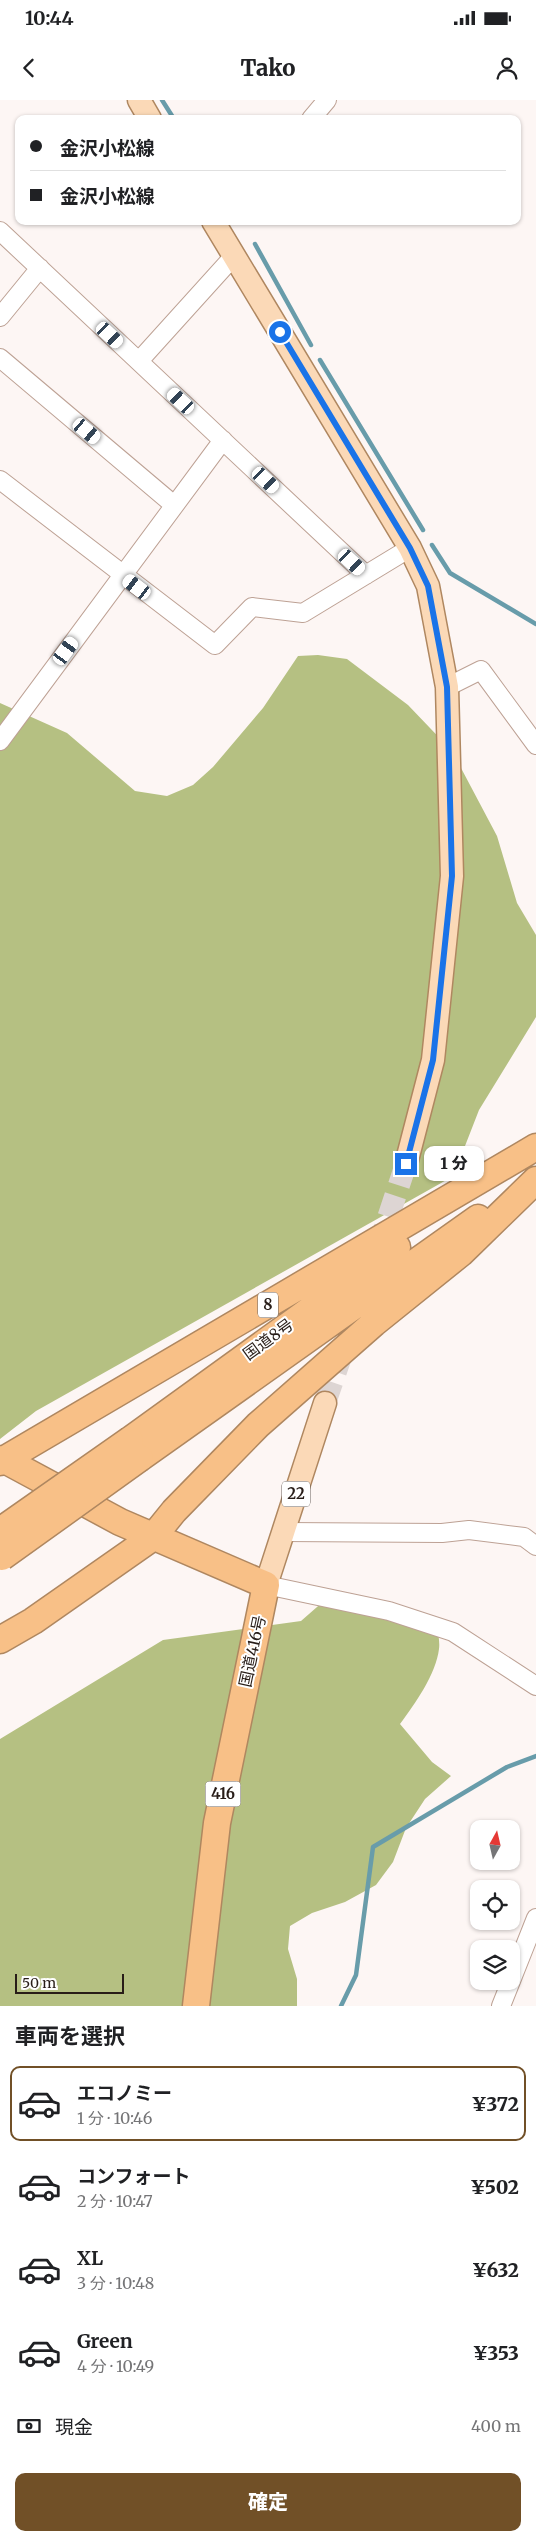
<!DOCTYPE html>
<html lang="ja">
<head>
<meta charset="utf-8">
<style>
	body { margin:0; font-family:Merriweather,"Noto Sans JP",serif; background:#f6f6f6; color:#202124; height:100vh; display:flex; flex-direction:column; font-size:19px; white-space:nowrap }
	* { box-sizing:border-box; margin:0 }
	p { font-size:16px; color:#757577 }
	.icon { flex:none; width:28px; height:28px; fill:none; stroke:currentColor; stroke-width:2; stroke-linecap:round; stroke-linejoin:round }
	.map { position:relative; height:1906px; overflow:hidden }
	.details { display:flex; flex-direction:column; background:#fff; flex:1 }
	.details>* { flex:none }
	.hud { position:absolute; left:15px; top:15px; width:506px; height:110px; border-radius:10px; box-shadow:0 1px 4px #0004; display:grid; align-content:center; height:110px; padding:0 15px; background:#fff }
	.needle { width:32px; rotate:8deg }
	.fabs { position:absolute; left:470px; top:1720px; display:grid; gap:10px }
	.fabs a { display:grid; place-items:center; width:50px; height:50px; border-radius:10px; background:#fff; box-shadow:0 1px 4px #0004; font-size:25px }
	.scale { position:absolute; left:15px; bottom:12px; width:109px; box-sizing:border-box; padding-left:5px; border:2px solid #281d18; border-top:0; font-size:14px; line-height:18px; white-space:nowrap; color:#281d18; -webkit-text-stroke:4px #fff; paint-order:stroke }
	.end { position:absolute; width:22px; height:22px; margin:-11px; border:6px solid #1a73e8; background:#fff; box-shadow:0 0 0 2px #fff }
	.from { border-radius:50% }
	.bubble { position:absolute; height:35px; border-radius:10px; background:#fff; box-shadow:0 1px 4px #0004; font-size:16px; font-weight:800; line-height:35px; text-align:center }
	.car { position:absolute; width:15px; height:30px; margin:-15px -8px; border-radius:6px; box-shadow:0 0 4px 1px #0007; background:linear-gradient(#fff 24%,#345 0 40%,#fff 0 76%,#345 0 86%,#fff 0) }
	.hud b { display:flex; align-items:center; gap:18px; height:48px; font-size:19px }
	.hud b+b { border-top:1px solid #e0e0e0 }
	.hud i { width:12px; height:12px; background:#202124 }
	ul { padding:0; list-style:none }
	li { display:flex; align-items:center; gap:15px; height:75px; margin:0 10px 8px; padding:0 5px; border:2px solid transparent; border-radius:10px }
	li div { flex:1 }
	li b { display:block; font-size:19px }
	li em { font-style:normal; font-weight:800 }
	li.selected { border-color:#715027 }
	li>.icon { width:45px; height:45px; stroke-width:1.5 }
	h2 { padding:0 15px; font-size:22px; line-height:60px }
	.pay { display:flex; align-items:center; gap:12px; height:55px; padding:0 15px; font-size:19px }
	.pay p { margin-inline-start:auto }
	.cta { display:flex; gap:10px; margin-top:auto; padding:10px 15px }
	.cta a { flex:1; height:58px; border-radius:10px; background:#715027; color:#fff; font-size:20px; font-weight:800; line-height:58px; text-align:center }
	.status { display:flex; justify-content:space-between; align-items:center; height:35px; padding:0 25px; background:#fff; direction:ltr }
	.status svg { height:14px; fill:currentColor }
	header { display:flex; justify-content:space-between; align-items:center; height:65px; padding:0 15px; background:#fff; font-size:22px; font-weight:800 }
	.map>svg:first-child { display:block }
	.forest { fill:#b5c082 }
	.lines { fill:none; stroke-linecap:round; stroke-linejoin:round }
	.stream { stroke:#689caa; stroke-width:4.5 }
	.major-tunnel { stroke:#ddd5d3; stroke-width:22; stroke-dasharray:22 11; stroke-linecap:butt }
	.minor-casing { stroke:#bda194; stroke-width:20 }
	.major-casing { stroke:#af8760; stroke-width:25 }
	.highway-casing { stroke:#af8760; stroke-width:29 }
	.minor { stroke:#fff; stroke-width:18 }
	.major { stroke:#fbd9b7; stroke-width:22 }
	.highway { stroke:#f8c087; stroke-width:26 }
	.highway-bridge-casing { stroke:#af8760; stroke-width:29; stroke-linecap:butt }
	.highway-bridge { stroke:#f8c087; stroke-width:26 }
	.route { stroke:#1a73e8; stroke-width:6 }
	.labels { text-anchor:middle; stroke-width:4; stroke-linejoin:round; paint-order:stroke }
	.shield { fill:#fff; stroke:#68615d; stroke-width:1 }
	.shield-label { font-size:15px; font-weight:bold; fill:#281d18 }
	.street-label { font-size:16px; fill:#281d18; stroke:#fff }
</style>
</head>
<body>
<div class="status"><b>10:44</b><svg viewBox="0 0 49 12"><path d="M0 12V9h3v3zM5 12V6h3v6zM10 12V3h3v9zM15 12V0h3v12zM26 1h20v11H26zM47 4h2v5h-2z"/></svg></div>
<header><svg class="icon" aria-label="back" viewBox="0 0 24 24"><path d="M15 5l-7 7 7 7"/></svg>Tako<svg class="icon" aria-label="person" viewBox="0 0 24 24"><circle cx="12" cy="8" r="4"/><path d="M4 21q1-7 8-7t8 7"/></svg></header>
<div class="map">
<svg width="536" height="1906" viewBox="0 0 536 1906">
	<rect width="100%" height="100%" fill="#fdf6f4"/>
	<path class="forest" d="M318 555 347 559 408 605 452 651 497 736 517 803 536 835V917L479 1010 465 1046 466 1069 36 1311 0 1339V603L67 633 135 691 167 696 193 685 213 667 263 608 298 556Z
		M325 1500 437 1525C438 1533 440 1542 439 1549 436 1574 415 1604 400 1624L432 1662 451 1676 425 1699 406 1728 393 1762 376 1785 345 1802 312 1813 290 1826 288 1849 297 1879V1906H0V1639L163 1540 301 1521Z"/>
	<g class="lines">
		<path class="stream" d="M162 0 174 19
			M255 144 311 245
			M320 260 423 430
			M432 445 450 473 536 524
			M341 1906 356 1875 373 1747 507 1667 536 1656"/>
		<path class="major-tunnel" d="M378 1148 406 1064
			M325 1303 345 1245"/>
		<defs>
			<path id="minor" d="M311 19 327 0
				M0 131 366 475
				M0 217 40 168
				M0 258 174 405
				M139 261 233 157
				M0 380 215 545 252 507 303 513 410 448
				M447 587 481 570 536 645
				M0 641 223 340
				M284 1432 442 1433 469 1430 524 1437 536 1446
				M266 1485 389 1511 453 1532 536 1586
				M511 1881 536 1818
				M501 1906 511 1881"/>
			<path id="major" d="M139 0 150 19
				M213 121 410 448 428 486 447 587 452 776 433 960 406 1064
				M266 1485 325 1303"/>
			<path id="highway" d="M130 1340 397 1147
				M140 1358 478 1118
				M3 1359 120 1422 266 1485 217 1723 196 1906
				M0 1362 536 1047
				M0 1540 33 1521 153 1437 174 1411 258 1325 374 1223 461 1153 536 1080"/>
		</defs>
		<use href="#minor" class="minor-casing"/>
		<use href="#major" class="major-casing"/>
		<use href="#highway" class="highway-casing"/>
		<use href="#minor" class="minor"/>
		<use href="#major" class="major"/>
		<use href="#highway" class="highway"/>
		<defs>
			<path id="highway-bridge" d="M0 1431 130 1340
				M2 1457 140 1358"/>
		</defs>
		<use href="#highway-bridge" class="highway-bridge-casing"/>
		<use href="#highway-bridge" class="highway-bridge"/>
	</g>
	<g class="lines">
		<path class="route" d="M280 232 410 448 428 486 447 587 452 776 433 960 406 1064"/>
	</g>
	<g class="labels">
		<g class="shield">
			<rect x="258" y="1192.5" width="20" height="25" rx="4"/>
			<rect x="282" y="1381.5" width="28" height="25" rx="4"/>
			<rect x="205.5" y="1681.5" width="35" height="25" rx="4"/>
		</g>
		<g class="shield-label">
			<text x="268" y="1210">8</text>
			<text x="296" y="1399">22</text>
			<text x="223" y="1699">416</text>
		</g>
		<g class="street-label">
			<text transform="translate(268 1239) rotate(-36)" y="6">国道8号</text>
			<text transform="translate(252 1551) rotate(-78)" y="6">国道416号</text>
		</g>
	</g>
</svg>
<div class="fabs">
<a><svg class="needle" viewBox="-14 -14 28 28"><path d="M0-13l5 13h-10z" fill="#e53935"/><path d="M0 13l5-13h-10z" fill="#757577"/></svg></a>
<a><svg class="icon" aria-label="locate" viewBox="0 0 24 24"><circle cx="12" cy="12" r="6"/><path d="M12 2v4M12 18v4M2 12h4M18 12h4"/></svg></a>
<a><svg class="icon" aria-label="layers" viewBox="0 0 24 24"><path d="M12 4l9 5-9 5-9-5zM3 14l9 5 9-5"/></svg></a>
</div>
<div class="scale">50 m</div>
<i class="end from" style="left:280px;top:232px"></i>
<i class="end" style="left:406px;top:1064px"></i>
<div class="bubble" style="left:424px;top:1046px;width:60px">1 分</div>
<i class="car" style="left:110px;top:235px;rotate:133deg"></i>
<i class="car" style="left:181px;top:301px;rotate:313deg"></i>
<i class="car" style="left:87px;top:331px;rotate:130deg"></i>
<i class="car" style="left:266px;top:380px;rotate:133deg"></i>
<i class="car" style="left:352px;top:462px;rotate:133deg"></i>
<i class="car" style="left:137px;top:487px;rotate:307deg"></i>
<i class="car" style="left:66px;top:551px;rotate:36deg"></i>
<div class="hud">
<b><i class="from"></i>金沢小松線</b>
<b><i></i>金沢小松線</b>
</div>
</div>
<section class="details">
<h2>車両を選択</h2>
<ul>
<li class="selected"><svg class="icon" aria-label="car" viewBox="0 0 24 24"><path d="M5 17H2v-5l4-1 3-4h7l3 4 3 1v5h-3M9 17h6M6 11h13"/><circle cx="7" cy="17" r="2"/><circle cx="17" cy="17" r="2"/></svg><div><b>エコノミー</b><p>1 分 · 10:46</p></div><em>¥372</em></li>
<li><svg class="icon" aria-label="car" viewBox="0 0 24 24"><path d="M5 17H2v-5l4-1 3-4h7l3 4 3 1v5h-3M9 17h6M6 11h13"/><circle cx="7" cy="17" r="2"/><circle cx="17" cy="17" r="2"/></svg><div><b>コンフォート</b><p>2 分 · 10:47</p></div><em>¥502</em></li>
<li><svg class="icon" aria-label="car" viewBox="0 0 24 24"><path d="M5 17H2v-5l4-1 3-4h7l3 4 3 1v5h-3M9 17h6M6 11h13"/><circle cx="7" cy="17" r="2"/><circle cx="17" cy="17" r="2"/></svg><div><b>XL</b><p>3 分 · 10:48</p></div><em>¥632</em></li>
<li><svg class="icon" aria-label="car" viewBox="0 0 24 24"><path d="M5 17H2v-5l4-1 3-4h7l3 4 3 1v5h-3M9 17h6M6 11h13"/><circle cx="7" cy="17" r="2"/><circle cx="17" cy="17" r="2"/></svg><div><b>Green</b><p>4 分 · 10:49</p></div><em>¥353</em></li>
</ul>
<div class="pay"><svg class="icon" aria-label="cash" viewBox="0 0 24 24"><path d="M3 7h18v10H3z"/><circle cx="12" cy="12" r="2"/></svg>現金<p>400 m</p></div>
<div class="cta"><a>確定</a></div>
</section>
</body>
</html>
